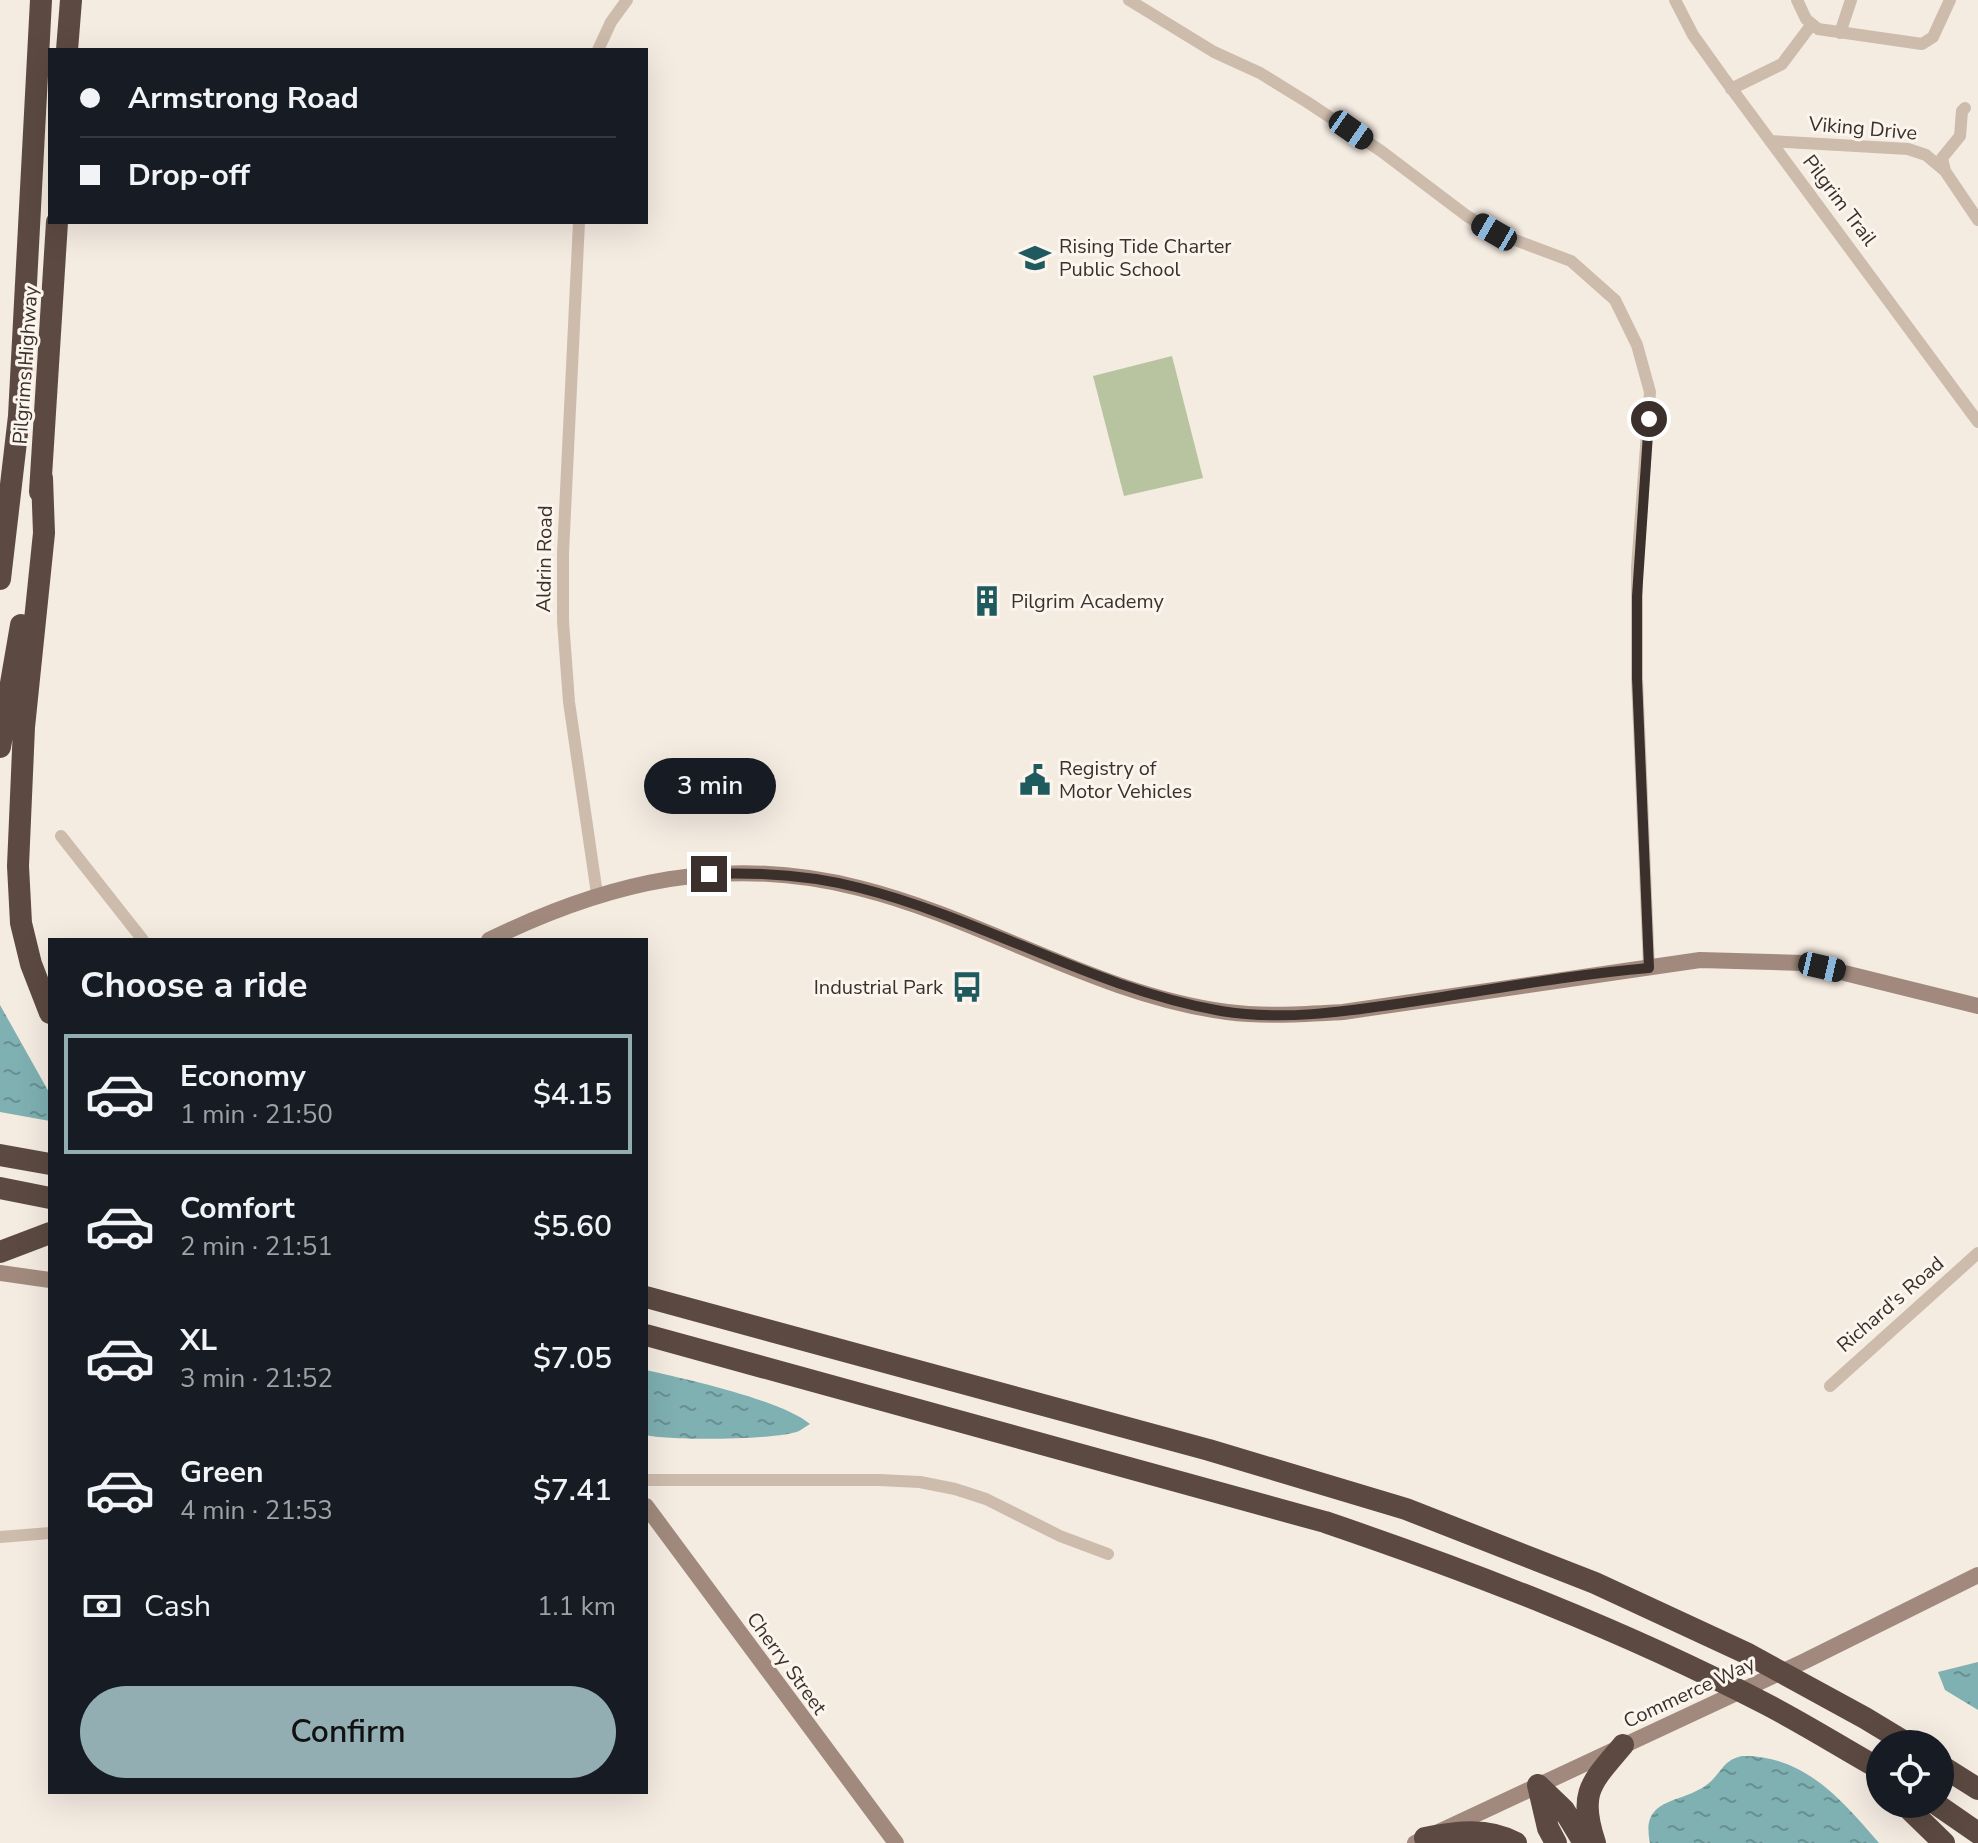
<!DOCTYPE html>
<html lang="en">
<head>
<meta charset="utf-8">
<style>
	body { margin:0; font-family:"Nunito Sans",sans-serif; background:#20242c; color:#f1f3f6; height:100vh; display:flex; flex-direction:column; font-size:30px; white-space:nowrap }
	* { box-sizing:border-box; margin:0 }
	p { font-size:26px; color:#9ea1a6 }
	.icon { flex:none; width:44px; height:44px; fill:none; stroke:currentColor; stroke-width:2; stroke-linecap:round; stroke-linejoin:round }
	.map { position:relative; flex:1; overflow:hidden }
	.side { position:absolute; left:48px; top:938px; width:600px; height:856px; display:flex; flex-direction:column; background:#171b24; border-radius:0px; box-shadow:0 8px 32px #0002 }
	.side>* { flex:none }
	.hud { position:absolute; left:48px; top:48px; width:600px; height:176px; border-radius:0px; box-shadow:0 8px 32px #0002; display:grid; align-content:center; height:176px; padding:0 32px; background:#171b24 }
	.controls { position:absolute; left:1866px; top:1730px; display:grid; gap:16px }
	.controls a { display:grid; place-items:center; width:88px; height:88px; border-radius:50%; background:#171b24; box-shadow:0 8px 32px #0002; font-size:40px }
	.end { position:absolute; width:36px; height:36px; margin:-18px; border:10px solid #3b302b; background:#fff; box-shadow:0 0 0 4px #fff }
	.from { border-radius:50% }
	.bubble { position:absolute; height:56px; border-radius:28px; background:#171b24; box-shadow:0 8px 32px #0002; font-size:26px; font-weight:600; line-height:56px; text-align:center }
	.car { position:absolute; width:24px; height:48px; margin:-24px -12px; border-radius:10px; box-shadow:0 0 6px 2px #0007; background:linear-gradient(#222 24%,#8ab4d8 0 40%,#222 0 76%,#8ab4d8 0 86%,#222 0) }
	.hud b { display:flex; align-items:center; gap:28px; height:76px; font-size:30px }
	.hud b+b { border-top:2px solid #363941 }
	.hud i { width:20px; height:20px; background:#f1f3f6 }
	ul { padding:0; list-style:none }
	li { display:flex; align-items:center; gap:24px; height:120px; margin:0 16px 12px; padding:0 16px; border:4px solid transparent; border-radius:0px }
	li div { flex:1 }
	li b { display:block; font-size:30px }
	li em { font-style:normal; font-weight:600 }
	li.on { border-color:#92aeb2 }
	li>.icon { width:72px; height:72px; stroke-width:1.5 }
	h2 { padding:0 32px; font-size:36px; line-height:96px }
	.pay { display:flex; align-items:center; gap:20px; height:88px; padding:0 32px; font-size:30px }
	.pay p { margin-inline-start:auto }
	.action { display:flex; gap:16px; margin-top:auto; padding:16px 32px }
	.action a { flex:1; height:92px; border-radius:48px; background:#92aeb2; color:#111; font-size:32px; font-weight:600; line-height:92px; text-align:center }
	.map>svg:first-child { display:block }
	.pitch { fill:#b8c4a0 }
	.water { fill:url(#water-ripples) }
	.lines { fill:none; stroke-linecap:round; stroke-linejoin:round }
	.street { stroke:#cdbbac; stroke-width:12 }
	.secondary { stroke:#a18a7d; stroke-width:16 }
	.highway { stroke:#5c4a42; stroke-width:22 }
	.route { stroke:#3b302b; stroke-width:10 }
	.labels { text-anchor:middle; stroke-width:6; stroke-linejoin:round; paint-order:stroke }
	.street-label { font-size:20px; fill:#3b302b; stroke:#fbf5ee }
	.poi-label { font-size:20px; fill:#3b302b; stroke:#fbf5ee; text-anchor:start }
</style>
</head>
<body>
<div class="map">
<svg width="1978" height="1843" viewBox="0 0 1978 1843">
	<defs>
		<pattern id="water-ripples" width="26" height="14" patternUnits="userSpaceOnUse" patternTransform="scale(2)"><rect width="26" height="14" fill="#7fb0b2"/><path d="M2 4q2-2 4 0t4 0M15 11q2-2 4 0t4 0" fill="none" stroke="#699091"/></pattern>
	</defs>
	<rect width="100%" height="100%" fill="#f4ebe1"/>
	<path class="pitch" d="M1172 356 1203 478 1124 496 1093 376Z"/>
	<path class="water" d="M0 1005 50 1094V1121L0 1112Z
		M646 1370C686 1379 781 1400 810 1424 806 1426 803 1429 799 1431 779 1440 669 1441 646 1435Z
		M1978 1662V1710L1945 1690 1938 1672Z
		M1742 1756C1804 1755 1841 1799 1879 1843H1650C1640 1795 1683 1805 1709 1783 1722 1772 1723 1760 1742 1756Z"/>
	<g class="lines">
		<path class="street" d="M1129 0 1214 52 1260 73 1307 102 1381 151 1467 216 1494 232 1571 261 1615 300 1637 345 1650 392 1637 568V678L1649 968
			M1675 0 1693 35 1723 77 1978 422
			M1797 0 1806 19 1818 29 1922 44 1933 37 1950 0
			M1840 33 1851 0
			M598 50 611 22 627 0
			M1731 89 1782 64 1812 24
			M1965 108 1962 111 1960 136 1942 158 1945 171 1978 220
			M1770 141 1908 149 1926 155 1945 171
			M579 222 563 553V621L569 702 597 894
			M61 836 143 940
			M1830 1386 1978 1253
			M646 1480H879L920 1482 955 1489 986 1499 1060 1536 1108 1554
			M0 1537 50 1533"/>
		<path class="secondary" d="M489 940C609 881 726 854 859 888 984 919 1098 995 1227 1012 1266 1017 1304 1014 1343 1012L1700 960 1804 963 1978 1006
			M0 1273 50 1280
			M646 1506 896 1843
			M1415 1843 1805 1661 1978 1575"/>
		<path class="highway" d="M67 50 71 0
			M42 478 44 533 24 727 18 866 21 923 31 964 50 1013
			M40 492 57 222
			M0 579 19 416 41 0
			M0 747 21 625
			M0 1155 50 1164
			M0 1188 50 1198
			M0 1252 50 1233
			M646 1297 1209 1450 1406 1509 1595 1583 1746 1653 1865 1718 1908 1744
			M646 1335 1325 1522C1475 1573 1623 1630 1764 1703 1803 1723 1841 1747 1880 1769
			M1940 1765 1978 1789
			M1538 1785 1564 1810 1584 1843
			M1538 1785 1548 1828 1556 1843
			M1904 1804 1944 1843
			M1936 1804 1978 1833
			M1425 1838C1456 1832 1487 1827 1516 1843
			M1595 1843C1578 1792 1591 1783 1623 1745"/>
	</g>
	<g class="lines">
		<path class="route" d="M709 874C760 872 810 875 860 888 983 919 1095 989 1221 1011 1281 1021 1343 1012 1403 1003 1484 991 1567 975 1649 968L1637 678V596L1649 419"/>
	</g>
	<defs>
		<symbol id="school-bare" viewBox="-9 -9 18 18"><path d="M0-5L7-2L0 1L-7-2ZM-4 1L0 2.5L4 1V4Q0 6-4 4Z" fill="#1f5a5e" stroke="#fbf5ee" stroke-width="2.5" paint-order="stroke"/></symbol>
		<symbol id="building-bare" viewBox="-9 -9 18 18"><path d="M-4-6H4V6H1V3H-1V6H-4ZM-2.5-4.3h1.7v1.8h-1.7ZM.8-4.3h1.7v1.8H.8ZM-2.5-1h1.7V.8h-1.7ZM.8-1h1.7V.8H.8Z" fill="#1f5a5e" stroke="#fbf5ee" stroke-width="2.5" paint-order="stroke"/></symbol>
		<symbol id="civic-bare" viewBox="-9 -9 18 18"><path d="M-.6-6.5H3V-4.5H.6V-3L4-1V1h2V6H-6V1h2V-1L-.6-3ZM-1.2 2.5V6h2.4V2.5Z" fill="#1f5a5e" stroke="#fbf5ee" stroke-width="2.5" paint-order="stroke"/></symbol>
		<symbol id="bus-bare" viewBox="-9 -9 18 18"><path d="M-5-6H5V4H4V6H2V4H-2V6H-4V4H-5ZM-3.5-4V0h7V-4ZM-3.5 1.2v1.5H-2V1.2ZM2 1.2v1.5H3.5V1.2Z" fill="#1f5a5e" stroke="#fbf5ee" stroke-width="2.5" paint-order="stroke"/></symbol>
	</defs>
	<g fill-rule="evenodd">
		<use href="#school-bare" x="1013" y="236" width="44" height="44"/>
		<use href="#building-bare" x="965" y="579" width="44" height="44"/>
		<use href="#civic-bare" x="1013" y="758" width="44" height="44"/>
		<use href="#bus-bare" x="945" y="965" width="44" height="44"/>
	</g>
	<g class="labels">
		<g class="street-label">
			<text transform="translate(1863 128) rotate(5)" y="7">Viking Drive</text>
			<text transform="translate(1840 200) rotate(53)" y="7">Pilgrim Trail</text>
			<text transform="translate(25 365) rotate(-86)" y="7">Pilgrims Highway</text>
			<text transform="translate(544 559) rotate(-89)" y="7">Aldrin Road</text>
			<text transform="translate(1890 1304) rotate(-41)" y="7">Richard's Road</text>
			<text transform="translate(787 1663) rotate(54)" y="7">Cherry Street</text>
			<text transform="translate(1689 1692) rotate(-25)" y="7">Commerce Way</text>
		</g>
		<g class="poi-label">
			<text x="1059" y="253">Rising Tide Charter<tspan x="1059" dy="23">Public School</tspan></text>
			<text x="1011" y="608">Pilgrim Academy</text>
			<text x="1059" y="775">Registry of<tspan x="1059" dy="23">Motor Vehicles</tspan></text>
			<text x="943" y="994" text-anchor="end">Industrial Park</text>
		</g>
	</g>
</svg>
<div class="controls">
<a><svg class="icon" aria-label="locate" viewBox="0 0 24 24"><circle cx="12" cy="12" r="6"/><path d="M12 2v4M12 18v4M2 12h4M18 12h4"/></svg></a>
</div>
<i class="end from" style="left:1649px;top:419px"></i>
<i class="end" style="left:709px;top:874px"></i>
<div class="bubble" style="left:644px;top:758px;width:132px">3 min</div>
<i class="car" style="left:1351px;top:130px;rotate:125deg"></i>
<i class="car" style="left:1494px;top:232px;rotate:300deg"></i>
<i class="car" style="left:1822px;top:967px;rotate:103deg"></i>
<div class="hud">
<b><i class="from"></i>Armstrong Road</b>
<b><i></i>Drop-off</b>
</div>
<section class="side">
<h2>Choose a ride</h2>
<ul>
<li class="on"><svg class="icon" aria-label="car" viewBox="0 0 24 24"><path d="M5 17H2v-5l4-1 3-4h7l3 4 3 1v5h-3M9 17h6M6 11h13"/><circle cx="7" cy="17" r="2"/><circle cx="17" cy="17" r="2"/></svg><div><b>Economy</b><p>1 min · 21:50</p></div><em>$4.15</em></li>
<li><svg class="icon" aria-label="car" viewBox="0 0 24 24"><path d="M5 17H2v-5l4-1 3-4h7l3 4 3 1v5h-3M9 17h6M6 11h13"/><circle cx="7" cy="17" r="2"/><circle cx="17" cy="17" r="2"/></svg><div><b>Comfort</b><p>2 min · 21:51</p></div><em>$5.60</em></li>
<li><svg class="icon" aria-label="car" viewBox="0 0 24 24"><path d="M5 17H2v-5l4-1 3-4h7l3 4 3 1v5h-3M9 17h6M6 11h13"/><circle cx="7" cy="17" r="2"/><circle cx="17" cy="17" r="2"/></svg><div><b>XL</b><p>3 min · 21:52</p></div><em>$7.05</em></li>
<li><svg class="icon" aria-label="car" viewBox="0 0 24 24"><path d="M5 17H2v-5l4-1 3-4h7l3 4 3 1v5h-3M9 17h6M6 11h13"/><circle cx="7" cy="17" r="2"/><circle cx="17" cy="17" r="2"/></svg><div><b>Green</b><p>4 min · 21:53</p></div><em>$7.41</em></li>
</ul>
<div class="pay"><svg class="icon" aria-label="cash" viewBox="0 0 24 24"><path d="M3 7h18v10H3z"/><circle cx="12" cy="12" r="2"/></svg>Cash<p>1.1 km</p></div>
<div class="action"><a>Confirm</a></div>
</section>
</div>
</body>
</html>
